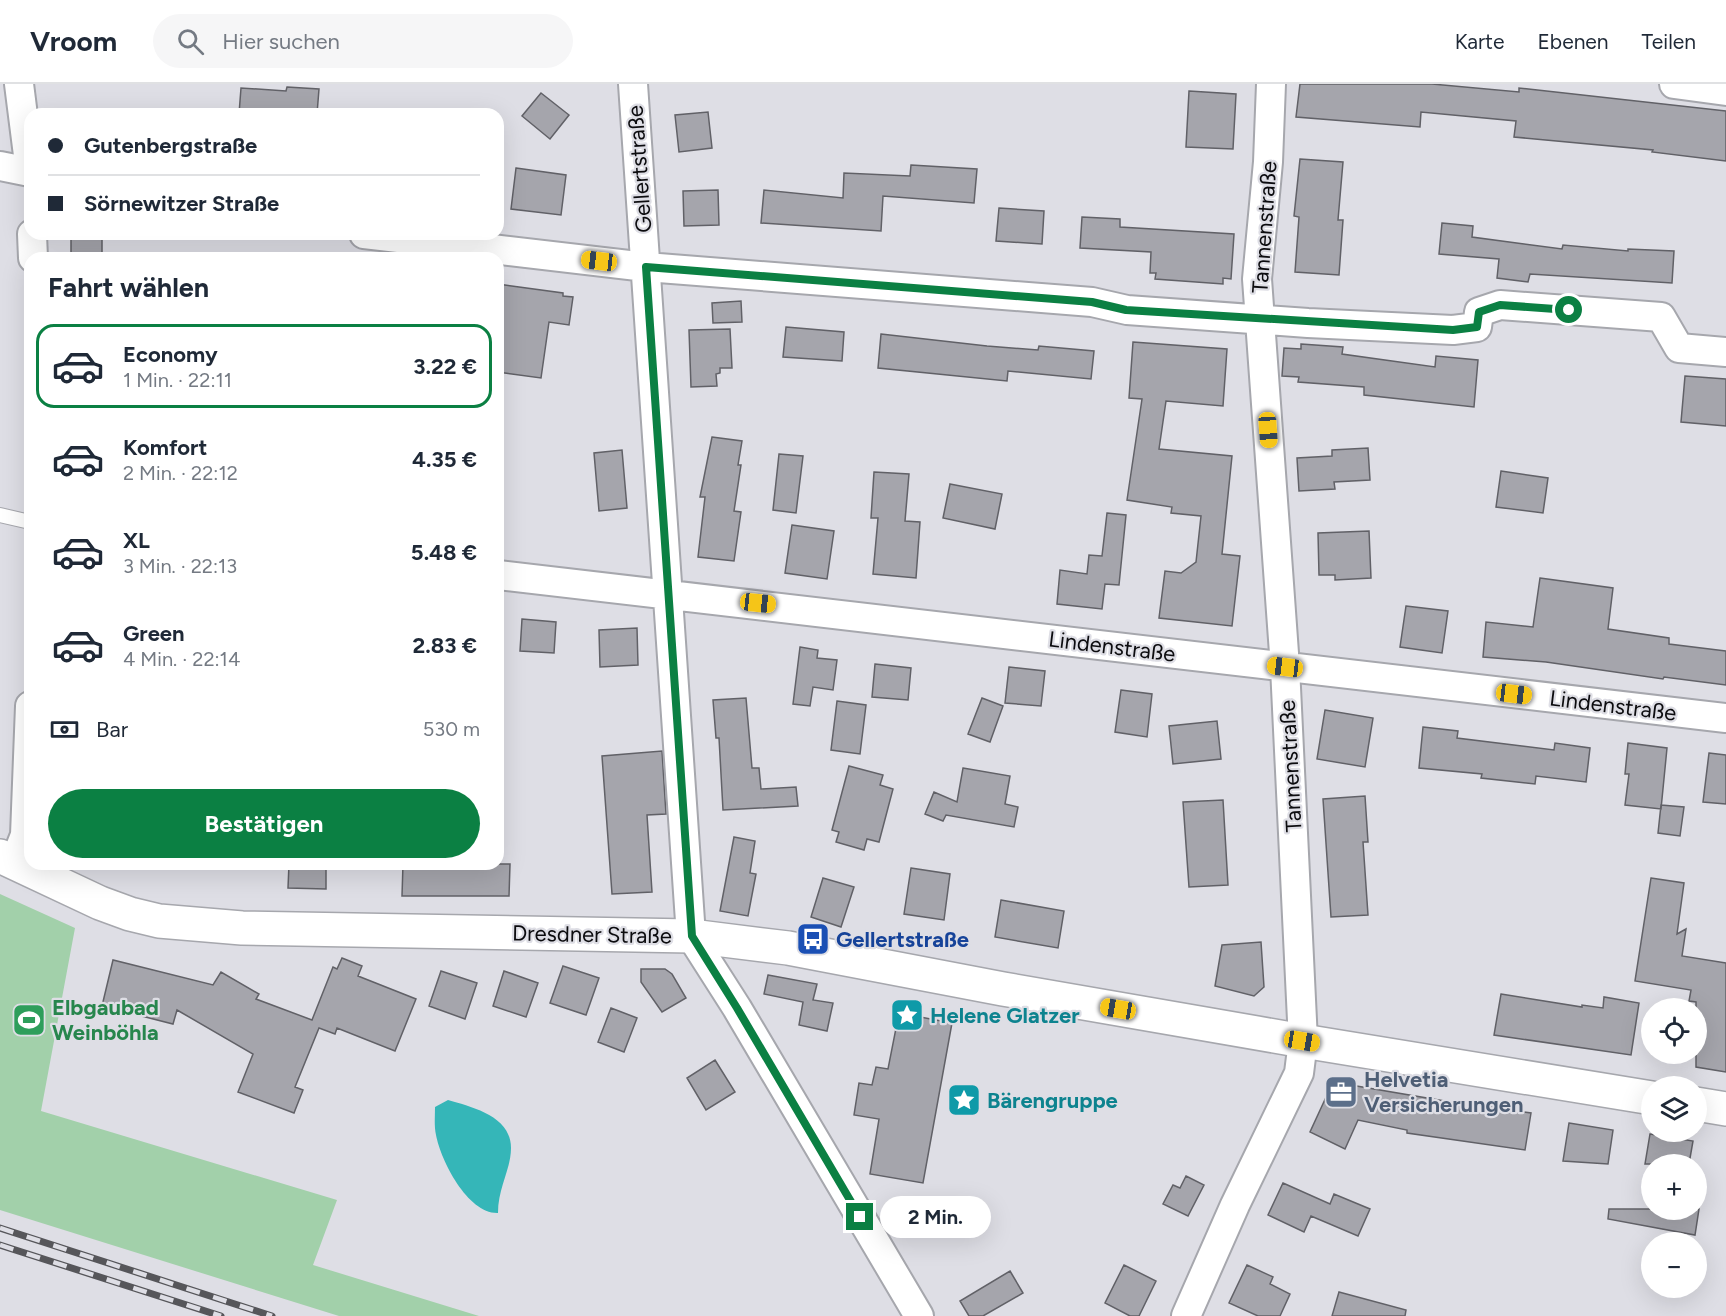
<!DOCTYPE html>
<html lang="de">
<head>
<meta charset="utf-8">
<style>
	body { margin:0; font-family:Figtree,sans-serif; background:#f6f6f7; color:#1f2937; height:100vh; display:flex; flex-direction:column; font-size:22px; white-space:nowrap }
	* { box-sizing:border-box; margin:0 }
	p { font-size:20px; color:#747a83 }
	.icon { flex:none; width:33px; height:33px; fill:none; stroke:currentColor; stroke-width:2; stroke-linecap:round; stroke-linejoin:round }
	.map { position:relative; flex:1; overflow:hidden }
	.drawer { position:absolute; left:24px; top:168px; width:480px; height:618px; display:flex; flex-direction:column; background:#fff; border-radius:18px; box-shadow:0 6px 24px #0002 }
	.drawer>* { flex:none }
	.hud { position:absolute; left:24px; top:24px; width:480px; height:132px; border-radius:18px; box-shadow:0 6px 24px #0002; display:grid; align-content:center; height:132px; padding:0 24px; background:#fff }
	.fabs { position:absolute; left:1641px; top:914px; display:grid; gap:12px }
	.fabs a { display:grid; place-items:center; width:66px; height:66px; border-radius:50%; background:#fff; box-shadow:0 6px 24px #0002; font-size:30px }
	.end { position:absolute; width:27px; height:27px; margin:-14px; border:8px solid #0b8043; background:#fff; box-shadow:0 0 0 3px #fff }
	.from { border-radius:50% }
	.bubble { position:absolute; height:42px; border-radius:21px; background:#fff; box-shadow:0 6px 24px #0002; font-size:20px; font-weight:700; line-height:42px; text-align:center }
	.car { position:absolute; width:18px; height:36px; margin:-18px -9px; border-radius:8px; box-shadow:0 0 4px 2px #0007; background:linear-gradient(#f5c518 24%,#345 0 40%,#f5c518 0 76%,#345 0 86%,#f5c518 0) }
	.hud b { display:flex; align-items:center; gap:21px; height:57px; font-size:22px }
	.hud b+b { border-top:2px solid #e0e1e3 }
	.hud i { width:15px; height:15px; background:#1f2937 }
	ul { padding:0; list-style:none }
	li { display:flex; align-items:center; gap:18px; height:84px; margin:0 12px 9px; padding:0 12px; border:3px solid transparent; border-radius:18px }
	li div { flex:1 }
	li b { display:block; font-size:22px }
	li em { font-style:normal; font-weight:700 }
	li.selected { border-color:#0b8043 }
	li>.icon { width:54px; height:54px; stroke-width:1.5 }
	h2 { padding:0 24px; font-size:27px; line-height:72px }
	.pay { display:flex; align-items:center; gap:15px; height:66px; padding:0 24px; font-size:22px }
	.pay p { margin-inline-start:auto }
	.action { display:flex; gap:12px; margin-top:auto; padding:12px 24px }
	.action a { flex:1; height:69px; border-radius:36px; background:#0b8043; color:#fff; font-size:24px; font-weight:700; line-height:69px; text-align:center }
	header { display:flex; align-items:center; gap:36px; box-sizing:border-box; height:84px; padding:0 30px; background:#fff; border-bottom:2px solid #e0e1e3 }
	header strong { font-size:28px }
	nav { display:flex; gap:33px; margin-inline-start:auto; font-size:21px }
	.search { width:420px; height:54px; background:#f6f6f7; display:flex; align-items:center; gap:15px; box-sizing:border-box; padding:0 21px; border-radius:33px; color:#747a83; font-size:22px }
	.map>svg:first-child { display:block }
	.green { fill:#a2d0aa }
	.water { fill:#35b6b8 }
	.building { fill:#a5a5ac; stroke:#616167; stroke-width:1.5 }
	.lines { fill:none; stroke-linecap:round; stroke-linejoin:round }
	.lane-casing { stroke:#a6a7ad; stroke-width:16 }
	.street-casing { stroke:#a6a7ad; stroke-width:32 }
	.secondary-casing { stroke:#a6a7ad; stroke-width:36 }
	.lane { stroke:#fff; stroke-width:14 }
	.street { stroke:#fff; stroke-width:28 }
	.secondary { stroke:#fff; stroke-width:33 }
	.rail-casing { stroke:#56565a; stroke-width:7 }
	.rail { stroke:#dedee5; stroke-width:4.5; stroke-dasharray:14; stroke-linecap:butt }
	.route { stroke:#0b8043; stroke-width:8 }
	.labels { text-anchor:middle; stroke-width:4.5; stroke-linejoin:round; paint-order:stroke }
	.street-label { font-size:22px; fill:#0c0c0f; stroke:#dedee5 }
	.transit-label { font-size:22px; font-weight:bold; fill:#164399; stroke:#dedee5; text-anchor:start }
	.leisure-label { font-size:22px; font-weight:bold; fill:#27864d; stroke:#dedee5; text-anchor:start }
	.culture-label { font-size:22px; font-weight:bold; fill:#0d838f; stroke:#dedee5; text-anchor:start }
	.service-label { font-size:22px; font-weight:bold; fill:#4e5e75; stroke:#dedee5; text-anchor:start }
</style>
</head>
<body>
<header>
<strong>Vroom</strong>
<div class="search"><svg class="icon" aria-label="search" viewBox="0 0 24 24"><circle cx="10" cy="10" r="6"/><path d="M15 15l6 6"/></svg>Hier suchen</div>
<nav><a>Karte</a><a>Ebenen</a><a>Teilen</a></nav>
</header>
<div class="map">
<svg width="1726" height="1232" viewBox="0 0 1726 1232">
	<rect width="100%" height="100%" fill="#dedee5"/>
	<path class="green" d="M0 810 75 844 41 1027 337 1116 313 1181 479 1232H339L0 1126Z"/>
	<path class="water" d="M448 1016C472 1023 511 1032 511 1064 511 1085 498 1104 498 1129 468 1130 441 1077 436 1051 434 1042 435 1032 435 1023Z"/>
	<path class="building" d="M1300 0H1432L1519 8V4L1726 27V77L1652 68 1653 66 1514 53 1516 37 1421 28 1420 43 1296 33Z
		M287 3 319 5 317 30H239L241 4 286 7Z
		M1189 7 1236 10 1233 65 1186 63Z
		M541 9 569 31 550 55 522 32Z
		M708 28 712 64 679 68 675 31Z
		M1300 75 1343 78 1338 136H1343L1339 191 1295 188 1299 133 1294 132Z
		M911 81 977 85 974 119 883 112 881 147 761 139 764 106 843 114 844 89 910 92Z
		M516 84 566 91 561 131 511 125Z
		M718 106 719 141 684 142 683 107Z
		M999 124 1044 127 1042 160 996 157Z
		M1082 133 1120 135V143L1234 150 1231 195 1223 194V200L1155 195 1156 189H1150L1151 168 1080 164Z
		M1442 139 1473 142 1472 153 1562 165 1563 161 1628 167V165L1674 167 1672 199 1530 190 1528 198 1497 194 1499 175 1439 170Z
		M71 150H102V174H71Z
		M498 200 563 209V212L573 213 569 241 549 238 541 294 498 288Z
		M741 217 742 238 713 239 712 219Z
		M786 243 844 248 842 277 783 273Z
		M730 245 732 284H720V289L716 290 717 302 691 303 689 246Z
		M881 250 987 262 1038 266 1039 262 1094 267 1091 295 1008 287 1007 297 878 284Z
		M1133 258 1227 265 1223 322 1166 317 1159 365 1232 372 1222 470 1240 472 1232 542 1159 534 1165 487 1181 489 1196 478 1201 432 1171 429 1172 423 1127 416 1142 315 1129 314Z
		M1301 260 1343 263 1342 270 1435 283 1436 272 1478 276 1474 323 1364 311V303L1298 298 1299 293 1282 292 1284 264 1301 265Z
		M1685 292 1726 295V342L1681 338Z
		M712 353 742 357 738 381H741L734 427 741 428 734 477 698 473 705 413H700Z
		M1368 364 1370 396 1334 398 1335 405 1299 407 1297 374 1332 372V366Z
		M622 366 627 424 599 427 594 369Z
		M779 370 803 372 796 429 773 426Z
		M1501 387 1548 394 1543 429 1496 423Z
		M874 388 909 390 905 437 920 438 916 494 873 490 878 434H871Z
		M950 400 1002 410 995 445 943 434Z
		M1107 429 1126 431 1119 501 1105 500 1102 525 1057 520 1060 486 1087 490 1089 471 1102 472Z
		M792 441 834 447 827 495 785 489Z
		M1369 447 1371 494 1335 496V491H1319L1318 449Z
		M1540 494 1613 504 1608 545 1669 554V560L1726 567V601L1664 593 1663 595 1546 578 1483 573 1486 538 1533 543Z
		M1406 522 1448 527 1442 569 1400 563Z
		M522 535 556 538 554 569 520 567Z
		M637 544 638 581 600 583 599 546Z
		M800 563 818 566 817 574 837 576 833 606 813 603 810 622 793 620Z
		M875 580 911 584 908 616 872 613Z
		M1009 583 1045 587 1041 622 1005 619Z
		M1121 606 1152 610 1147 653 1115 648Z
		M746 614 752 684H759L761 705 796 703 798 722 723 726 719 654H716L713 616Z
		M982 614 1003 622 990 658 968 650Z
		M837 617 866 621 860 670 831 666Z
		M1325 626 1373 634 1365 683 1317 675Z
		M1217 637 1221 675 1173 680 1169 642Z
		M1423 643 1458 647 1457 654 1554 666 1555 659 1590 664 1586 698 1536 692 1535 700 1481 694 1482 690 1419 684Z
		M1628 659 1667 664 1661 725 1625 721 1629 690H1625Z
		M662 667 666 730 647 731 652 808 612 810 602 672Z
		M1709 669 1726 671V720L1703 718Z
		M849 682 883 691 880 701 893 705 879 758 867 755 864 766 836 758 839 748 832 746Z
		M963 684 1010 692 1005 720 1018 723 1014 743 946 731 943 737 925 730 934 708 957 718Z
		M1365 712 1368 758H1363L1368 831 1331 833 1323 715Z
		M1223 716 1228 801 1189 803 1183 718Z
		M1661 721 1684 723 1680 752 1658 749Z
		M734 753 755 757 750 789 756 790 748 832 720 827Z
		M289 780H326V805L288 804Z
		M403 780H510L509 812H402Z
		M911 784 950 790 944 836 904 830Z
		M823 794 854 803 841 843 811 833Z
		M1651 794 1684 799 1677 850 1686 845 1682 872 1726 879V988L1696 983V918L1689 917 1691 906 1635 897Z
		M1001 816 1064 827 1058 864 995 853Z
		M1261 858 1264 903 1254 912 1215 902 1222 861Z
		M342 874 362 882 358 892 416 915 395 967 337 944 335 950 319 944 295 1003 303 1006 294 1029 238 1008 253 970 177 926 173 940 102 922 113 876 213 901 221 888 259 910 256 915 312 936 333 883 337 885Z
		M563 882 599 894 586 931 550 919Z
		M641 885H665L672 890 686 914 662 928 641 898Z
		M441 887 477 899 465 935 429 922Z
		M504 887 538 899 526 933 493 922Z
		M768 891 817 900 813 916 833 919 827 947 799 941 803 918 764 910Z
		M1501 910 1582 923V921L1603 924 1604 913 1639 919 1631 971 1494 951Z
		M611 924 637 934 624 968 598 958Z
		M899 929 952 939 923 1099 870 1090 879 1035 854 1031 859 999 872 1001 876 983 888 985Z
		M715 976 735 1008 706 1026 687 994Z
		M1333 998 1486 1024V1022L1531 1029 1525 1066 1407 1049V1046L1358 1036 1345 1065 1310 1048Z
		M1569 1039 1613 1046 1608 1080 1563 1077Z
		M1650 1050 1693 1057 1689 1080H1645Z
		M1186 1092 1204 1101 1188 1132 1163 1120 1173 1101 1180 1104Z
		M1283 1099 1330 1120 1334 1110 1370 1125 1358 1152 1311 1132 1304 1148 1268 1131Z
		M1609 1125H1699L1695 1151 1608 1135Z
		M1124 1181 1156 1197 1139 1232H1130L1105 1219Z
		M1247 1181 1273 1193 1270 1200 1290 1210 1280 1232H1258L1229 1219Z
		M1010 1187 1023 1209 983 1232H969L960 1217Z
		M1339 1208 1406 1226 1405 1232H1332Z"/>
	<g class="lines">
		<defs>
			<path id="lane" d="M0 431 30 438"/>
			<path id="street" d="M19 0 30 87
				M633 0 691 852 737 924 919 1232
				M1674 0 1726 7
				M0 82 30 88
				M32 150 33 174
				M364 150 646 183 1092 218 1127 226 1308 239 1453 246 1477 243 1479 228 1500 221 1661 233 1679 264 1726 268
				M498 491C908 535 1317 587 1726 634
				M14 779 25 751 30 622
				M1186 1232 1235 1121 1299 989 1303 957 1285 583 1257 195 1268 78 1271 0"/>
			<path id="secondary" d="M0 772 100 819 130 830 159 837 242 844 691 852 788 864 1003 905 1303 957 1652 1014
				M1696 1020 1726 1025"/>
		</defs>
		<use href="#lane" class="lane-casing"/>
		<use href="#street" class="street-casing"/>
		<use href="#secondary" class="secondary-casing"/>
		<use href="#lane" class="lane"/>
		<use href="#street" class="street"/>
		<use href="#secondary" class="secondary"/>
		<defs>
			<path id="rail" d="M0 1144 272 1232
				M0 1161 221 1232"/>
		</defs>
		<use href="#rail" class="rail-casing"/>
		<use href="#rail" class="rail"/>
	</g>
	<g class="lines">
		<path class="route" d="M860 1133 737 924 692 852 646 183 1092 218 1126 226 1453 246 1477 243 1479 228 1500 221 1569 226"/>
	</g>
	<defs>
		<symbol id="bus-square" viewBox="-11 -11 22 22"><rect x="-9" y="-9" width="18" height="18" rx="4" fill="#1a4fb4" stroke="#dedee5"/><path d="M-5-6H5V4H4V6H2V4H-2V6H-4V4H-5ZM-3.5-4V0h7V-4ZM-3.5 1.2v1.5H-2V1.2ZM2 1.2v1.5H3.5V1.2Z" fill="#fff"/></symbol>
		<symbol id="sight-square" viewBox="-11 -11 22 22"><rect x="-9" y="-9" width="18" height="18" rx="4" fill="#0f9aa8" stroke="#dedee5"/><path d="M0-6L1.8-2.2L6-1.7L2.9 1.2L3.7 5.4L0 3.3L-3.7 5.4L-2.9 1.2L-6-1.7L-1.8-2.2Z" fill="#fff"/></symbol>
		<symbol id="stadium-square" viewBox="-11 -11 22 22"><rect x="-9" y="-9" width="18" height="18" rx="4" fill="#2e9e5b" stroke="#dedee5"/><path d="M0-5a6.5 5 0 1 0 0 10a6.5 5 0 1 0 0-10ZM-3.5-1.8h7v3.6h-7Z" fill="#fff"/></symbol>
		<symbol id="office-square" viewBox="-11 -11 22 22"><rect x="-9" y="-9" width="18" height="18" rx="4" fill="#5c6f8a" stroke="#dedee5"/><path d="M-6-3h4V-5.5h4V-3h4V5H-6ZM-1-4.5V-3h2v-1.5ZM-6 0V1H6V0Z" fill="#fff"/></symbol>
	</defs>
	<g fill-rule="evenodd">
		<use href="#bus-square" x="794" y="836" width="38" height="38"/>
		<use href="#sight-square" x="888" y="912" width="38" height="38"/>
		<use href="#stadium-square" x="10" y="917" width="38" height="38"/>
		<use href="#office-square" x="1322" y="989" width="38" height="38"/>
		<use href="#sight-square" x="945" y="997" width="38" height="38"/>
	</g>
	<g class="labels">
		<g class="street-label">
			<text transform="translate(639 85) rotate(-94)" y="8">Gellertstraße</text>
			<text transform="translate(1264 143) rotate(-86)" y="8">Tannenstraße</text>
			<text transform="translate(1112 562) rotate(7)" y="8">Lindenstraße</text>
			<text transform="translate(1613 621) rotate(7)" y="8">Lindenstraße</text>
			<text transform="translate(1290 682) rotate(-93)" y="8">Tannenstraße</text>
			<text transform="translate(592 850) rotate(1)" y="8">Dresdner Straße</text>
		</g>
		<g class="transit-label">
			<text x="836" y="863">Gellertstraße</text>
		</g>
		<g class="leisure-label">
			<text x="52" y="931">Elbgaubad<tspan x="52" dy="25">Weinböhla</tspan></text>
		</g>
		<g class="culture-label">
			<text x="930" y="939">Helene Glatzer</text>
			<text x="987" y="1024">Bärengruppe</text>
		</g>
		<g class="service-label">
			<text x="1364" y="1003">Helvetia<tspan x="1364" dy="25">Versicherungen</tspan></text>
		</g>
	</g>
</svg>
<div class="fabs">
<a><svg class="icon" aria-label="locate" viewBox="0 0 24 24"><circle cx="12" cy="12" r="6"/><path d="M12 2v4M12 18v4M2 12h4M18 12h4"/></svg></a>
<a><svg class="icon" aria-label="layers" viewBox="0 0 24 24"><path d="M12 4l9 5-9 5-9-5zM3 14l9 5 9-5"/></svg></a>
<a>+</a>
<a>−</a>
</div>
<i class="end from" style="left:1569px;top:226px"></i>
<i class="end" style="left:860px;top:1133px"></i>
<div class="bubble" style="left:880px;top:1112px;width:111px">2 Min.</div>
<i class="car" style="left:599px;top:177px;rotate:277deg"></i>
<i class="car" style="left:1268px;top:346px;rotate:176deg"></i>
<i class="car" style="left:758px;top:519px;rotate:96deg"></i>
<i class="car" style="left:1285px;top:583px;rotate:277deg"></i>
<i class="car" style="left:1514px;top:610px;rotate:97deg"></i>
<i class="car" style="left:1118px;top:925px;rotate:280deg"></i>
<i class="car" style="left:1302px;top:957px;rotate:99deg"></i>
<div class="hud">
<b><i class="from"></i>Gutenbergstraße</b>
<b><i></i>Sörnewitzer Straße</b>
</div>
<section class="drawer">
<h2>Fahrt wählen</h2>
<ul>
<li class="selected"><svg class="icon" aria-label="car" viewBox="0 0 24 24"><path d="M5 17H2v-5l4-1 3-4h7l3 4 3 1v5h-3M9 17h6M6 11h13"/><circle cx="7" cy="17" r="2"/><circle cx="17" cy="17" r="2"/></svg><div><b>Economy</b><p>1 Min. · 22:11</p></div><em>3.22 €</em></li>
<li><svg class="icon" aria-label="car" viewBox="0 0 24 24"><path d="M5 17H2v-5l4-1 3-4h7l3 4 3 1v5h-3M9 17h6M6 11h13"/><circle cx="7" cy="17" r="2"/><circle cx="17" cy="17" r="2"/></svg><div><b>Komfort</b><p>2 Min. · 22:12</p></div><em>4.35 €</em></li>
<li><svg class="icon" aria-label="car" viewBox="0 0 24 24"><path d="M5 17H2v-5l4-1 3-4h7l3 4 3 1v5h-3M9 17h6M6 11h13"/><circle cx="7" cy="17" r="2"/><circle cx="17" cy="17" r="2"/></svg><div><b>XL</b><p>3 Min. · 22:13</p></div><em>5.48 €</em></li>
<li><svg class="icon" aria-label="car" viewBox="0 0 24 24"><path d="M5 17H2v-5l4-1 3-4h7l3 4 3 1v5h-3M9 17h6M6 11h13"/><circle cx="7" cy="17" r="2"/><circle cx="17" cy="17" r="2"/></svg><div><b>Green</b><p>4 Min. · 22:14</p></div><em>2.83 €</em></li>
</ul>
<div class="pay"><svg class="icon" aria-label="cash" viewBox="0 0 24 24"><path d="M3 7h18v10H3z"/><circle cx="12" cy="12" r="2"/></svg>Bar<p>530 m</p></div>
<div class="action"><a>Bestätigen</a></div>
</section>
</div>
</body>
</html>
